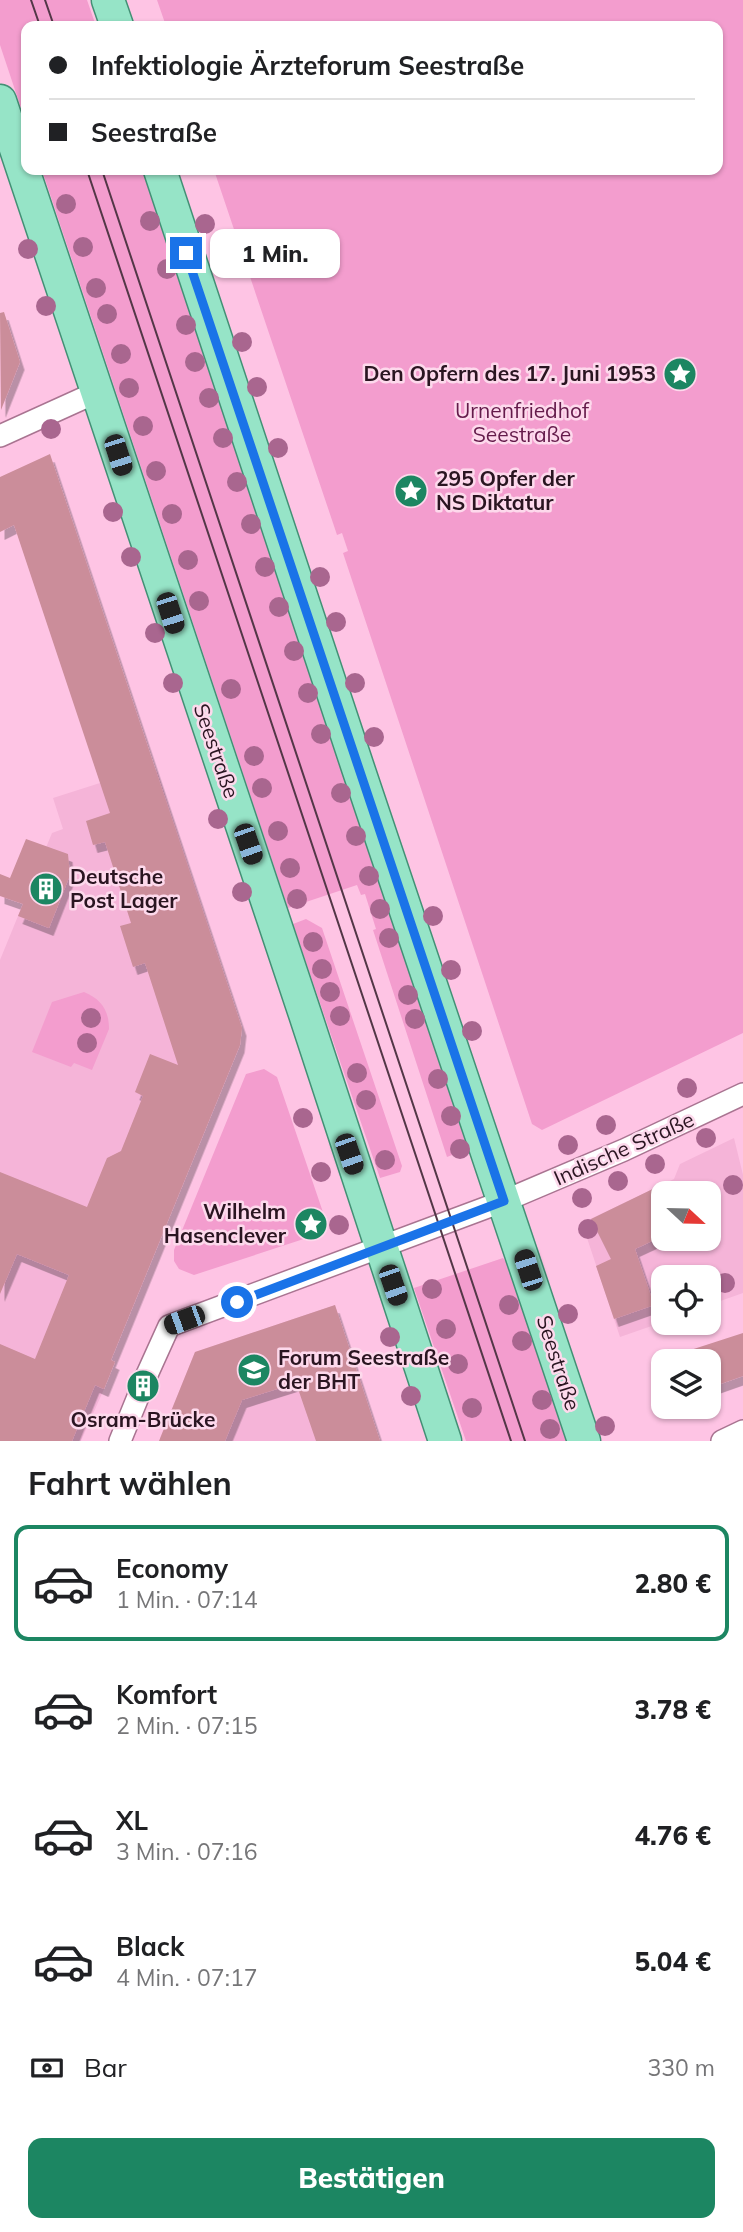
<!DOCTYPE html>
<html lang="de">
<head>
<meta charset="utf-8">
<style>
	body { margin:0; font-family:Mulish,sans-serif; background:#f2f2f2; color:#202124; height:100vh; display:flex; flex-direction:column; font-size:26px; white-space:nowrap }
	* { box-sizing:border-box; margin:0 }
	p { font-size:23px; color:#757577 }
	.icon { flex:none; width:38px; height:38px; fill:none; stroke:currentColor; stroke-width:2; stroke-linecap:round; stroke-linejoin:round }
	.map { position:relative; height:1441px; overflow:hidden }
	.panel { display:flex; flex-direction:column; background:#fff; flex:1 }
	.panel>* { flex:none }
	.hud { position:absolute; left:21px; top:21px; width:702px; height:154px; border-radius:14px; box-shadow:0 2px 5px #0004; display:grid; align-content:center; height:154px; padding:0 28px; background:#fff }
	.needle { width:46px; rotate:112deg }
	.fabs { position:absolute; left:651px; top:1181px; display:grid; gap:14px }
	.fabs a { display:grid; place-items:center; width:70px; height:70px; border-radius:14px; background:#fff; box-shadow:0 2px 5px #0004; font-size:35px }
	.end { position:absolute; width:32px; height:32px; margin:-16px; border:9px solid #1a73e8; background:#fff; box-shadow:0 0 0 4px #fff }
	.from { border-radius:50% }
	.bubble { position:absolute; height:49px; border-radius:14px; background:#fff; box-shadow:0 2px 5px #0004; font-size:23px; font-weight:800; line-height:49px; text-align:center }
	.car { position:absolute; width:21px; height:42px; margin:-21px -10px; border-radius:9px; box-shadow:0 0 5px 2px #0007; background:linear-gradient(#222 24%,#8ab4d8 0 40%,#222 0 76%,#8ab4d8 0 86%,#222 0) }
	.hud b { display:flex; align-items:center; gap:24px; height:66px; font-size:26px }
	.hud b+b { border-top:2px solid #e0e0e0 }
	.hud i { width:18px; height:18px; background:#202124 }
	ul { padding:0; list-style:none }
	li { display:flex; align-items:center; gap:21px; height:116px; margin:0 14px 10px; padding:0 14px; border:4px solid transparent; border-radius:14px }
	li div { flex:1 }
	li b { display:block; font-size:26px }
	li em { font-style:normal; font-weight:800 }
	li.active { border-color:#1c8662 }
	li>.icon { width:63px; height:63px; stroke-width:1.5 }
	h2 { padding:0 28px; font-size:32px; line-height:84px }
	.pay { display:flex; align-items:center; gap:18px; height:77px; padding:0 28px; font-size:26px }
	.pay p { margin-inline-start:auto }
	.action { display:flex; gap:14px; margin-top:auto; padding:14px 28px }
	.action a { flex:1; height:80px; border-radius:14px; background:#1c8662; color:#fff; font-size:28px; font-weight:800; line-height:80px; text-align:center }
	.map>svg:first-child { display:block }
	.built { fill:#f5b4d8; fill-rule:evenodd }
	.green { fill:#f39dce }
	.building { fill:#cb8d9a; filter:url(#shadow) }
	.lines { fill:none; stroke-linecap:round; stroke-linejoin:round }
	.street-casing { stroke:#a97491; stroke-width:24 }
	.primary-casing { stroke:#439075; stroke-width:35 }
	.street { stroke:#fff; stroke-width:21 }
	.primary { stroke:#96e4c7; stroke-width:32 }
	.tram { stroke:#533747; stroke-width:2 }
	.tree { fill:#a9668f }
	.route { stroke:#1a73e8; stroke-width:9 }
	.labels { text-anchor:middle; stroke-width:5; stroke-linejoin:round; paint-order:stroke }
	.poi-label { font-size:21px; font-weight:bold; fill:#2a1521; stroke:#fdd9ec; text-anchor:start }
	.park-label { font-size:21px; fill:#641a4a; stroke:#fdd9ec }
	.street-label { font-size:21px; fill:#2a1521; stroke:#fdd9ec }
</style>
</head>
<body>
<div class="map">
<svg width="743" height="1441" viewBox="0 0 743 1441">
	<defs>
		<filter id="shadow"><feDropShadow dx="4.5" dy="8" stdDeviation="0" flood-color="#0004"/></filter>
	</defs>
	<rect width="100%" height="100%" fill="#fec4e4"/>
	<path class="built" d="M157 771 242 1028 109 1363 104 1389 81 1441H0V960L52 833 63 829 53 798 100 783 103 790Z
		M734 1138 743 1175V1293L709 1305V1278H663V1322L620 1337 582 1223 674 1179 680 1164ZM663 1194H709V1239H663Z
		M335 1305 380 1441H168L160 1438 195 1352Z"/>
	<path class="green" d="M0 0H87L96 26H26V123L0 45Z
		M157 0H743V1033L542 1130 532 1124 343 553 348 551 342 533 337 535 333 523 214 170H718V26H166Z
		M42 170H146L472 1147 447 1157 373 930 376 929 365 894 361 895 357 885 288 908Z
		M306 919 322 928 402 1166 400 1172 380 1178 293 924Z
		M84 992C101 999 109 1010 109 1029L92 1070 74 1063 71 1067 32 1052 52 1002Z
		M264 1069 277 1077 328 1227 325 1232 194 1275 179 1269 174 1261V1250L246 1074Z
		M503 1258 509 1266 568 1441H466L414 1288Z"/>
	<path class="building" d="M4 312 20 362 1 410 0 313Z
		M50 454 242 1028 240 1045 111 1360 115 1362 104 1389 95 1385 72 1441H0V1344L35 1359 69 1275 17 1254 0 1294V1172L87 1207 107 1158 121 1151 143 1096 135 1092 150 1054 178 1065 145 963 133 967 120 926 131 923 105 842 93 845 86 821 110 813 14 525 0 532V477Z
		M26 839 68 854 70 875 49 928 18 916 23 904 0 896V874L10 878Z
		M663 1184V1236L635 1249 654 1305 614 1319 596 1266 611 1259 591 1219Z
		M335 1305 380 1441H316L296 1383 242 1400 225 1441H159L195 1352Z
		M743 1333V1376L709 1388V1362H670L669 1357Z"/>
	<g class="lines">
		<defs>
			<path id="street" d="M0 436 97 392
				M145 1379 169 1326 504 1201 624 1150 743 1094
				M120 1441 140 1392
				M722 1441 743 1431"/>
			<path id="primary" d="M108 0 117 26
				M0 101 305 1014 445 1441
				M160 170 358 768 584 1441"/>
		</defs>
		<use href="#street" class="street-casing"/>
		<use href="#primary" class="primary-casing"/>
		<use href="#street" class="street"/>
		<use href="#primary" class="primary"/>
		<path class="tram" d="M31 0 40 26
			M45 0 54 26
			M87 170 511 1441
			M102 170 525 1441"/>
	</g>
	<g class="tree">
		<circle cx="66" cy="204" r="10"/>
		<circle cx="150" cy="221" r="10"/>
		<circle cx="205" cy="224" r="10"/>
		<circle cx="83" cy="247" r="10"/>
		<circle cx="28" cy="249" r="10"/>
		<circle cx="167" cy="269" r="10"/>
		<circle cx="96" cy="288" r="10"/>
		<circle cx="46" cy="306" r="10"/>
		<circle cx="107" cy="314" r="10"/>
		<circle cx="186" cy="325" r="10"/>
		<circle cx="242" cy="342" r="10"/>
		<circle cx="121" cy="354" r="10"/>
		<circle cx="195" cy="362" r="10"/>
		<circle cx="257" cy="387" r="10"/>
		<circle cx="129" cy="388" r="10"/>
		<circle cx="209" cy="398" r="10"/>
		<circle cx="143" cy="426" r="10"/>
		<circle cx="51" cy="429" r="10"/>
		<circle cx="223" cy="438" r="10"/>
		<circle cx="278" cy="448" r="10"/>
		<circle cx="156" cy="471" r="10"/>
		<circle cx="237" cy="482" r="10"/>
		<circle cx="113" cy="512" r="10"/>
		<circle cx="172" cy="514" r="10"/>
		<circle cx="251" cy="524" r="10"/>
		<circle cx="131" cy="557" r="10"/>
		<circle cx="188" cy="560" r="10"/>
		<circle cx="265" cy="567" r="10"/>
		<circle cx="320" cy="577" r="10"/>
		<circle cx="199" cy="601" r="10"/>
		<circle cx="279" cy="607" r="10"/>
		<circle cx="336" cy="622" r="10"/>
		<circle cx="155" cy="633" r="10"/>
		<circle cx="294" cy="651" r="10"/>
		<circle cx="173" cy="683" r="10"/>
		<circle cx="355" cy="683" r="10"/>
		<circle cx="231" cy="689" r="10"/>
		<circle cx="308" cy="693" r="10"/>
		<circle cx="321" cy="734" r="10"/>
		<circle cx="374" cy="737" r="10"/>
		<circle cx="254" cy="756" r="10"/>
		<circle cx="262" cy="788" r="10"/>
		<circle cx="341" cy="793" r="10"/>
		<circle cx="218" cy="819" r="10"/>
		<circle cx="278" cy="831" r="10"/>
		<circle cx="356" cy="836" r="10"/>
		<circle cx="290" cy="868" r="10"/>
		<circle cx="369" cy="876" r="10"/>
		<circle cx="242" cy="892" r="10"/>
		<circle cx="297" cy="899" r="10"/>
		<circle cx="380" cy="909" r="10"/>
		<circle cx="433" cy="916" r="10"/>
		<circle cx="389" cy="938" r="10"/>
		<circle cx="313" cy="942" r="10"/>
		<circle cx="322" cy="969" r="10"/>
		<circle cx="451" cy="970" r="10"/>
		<circle cx="330" cy="992" r="10"/>
		<circle cx="408" cy="995" r="10"/>
		<circle cx="340" cy="1016" r="10"/>
		<circle cx="91" cy="1018" r="10"/>
		<circle cx="415" cy="1019" r="10"/>
		<circle cx="472" cy="1031" r="10"/>
		<circle cx="87" cy="1043" r="10"/>
		<circle cx="357" cy="1073" r="10"/>
		<circle cx="438" cy="1079" r="10"/>
		<circle cx="687" cy="1088" r="10"/>
		<circle cx="366" cy="1100" r="10"/>
		<circle cx="451" cy="1116" r="10"/>
		<circle cx="303" cy="1118" r="10"/>
		<circle cx="606" cy="1125" r="10"/>
		<circle cx="706" cy="1138" r="10"/>
		<circle cx="568" cy="1145" r="10"/>
		<circle cx="460" cy="1149" r="10"/>
		<circle cx="385" cy="1160" r="10"/>
		<circle cx="655" cy="1164" r="10"/>
		<circle cx="321" cy="1172" r="10"/>
		<circle cx="618" cy="1181" r="10"/>
		<circle cx="733" cy="1185" r="10"/>
		<circle cx="582" cy="1198" r="10"/>
		<circle cx="339" cy="1225" r="10"/>
		<circle cx="588" cy="1229" r="10"/>
		<circle cx="725" cy="1283" r="10"/>
		<circle cx="432" cy="1289" r="10"/>
		<circle cx="509" cy="1305" r="10"/>
		<circle cx="568" cy="1314" r="10"/>
		<circle cx="446" cy="1329" r="10"/>
		<circle cx="390" cy="1337" r="10"/>
		<circle cx="522" cy="1341" r="10"/>
		<circle cx="458" cy="1364" r="10"/>
		<circle cx="411" cy="1396" r="10"/>
		<circle cx="542" cy="1400" r="10"/>
		<circle cx="472" cy="1408" r="10"/>
		<circle cx="605" cy="1426" r="10"/>
		<circle cx="550" cy="1429" r="10"/>
	</g>
	<g class="lines">
		<path class="route" d="M186 253 504 1201 237 1302"/>
	</g>
	<defs>
		<symbol id="sight-disc" viewBox="-11 -11 22 22"><circle r="9.5" fill="#1c8662" stroke="#fdd9ec"/><path d="M0-6L1.8-2.2L6-1.7L2.9 1.2L3.7 5.4L0 3.3L-3.7 5.4L-2.9 1.2L-6-1.7L-1.8-2.2Z" fill="#fff"/></symbol>
		<symbol id="building-disc" viewBox="-11 -11 22 22"><circle r="9.5" fill="#1c8662" stroke="#fdd9ec"/><path d="M-4-6H4V6H1V3H-1V6H-4ZM-2.5-4.3h1.7v1.8h-1.7ZM.8-4.3h1.7v1.8H.8ZM-2.5-1h1.7V.8h-1.7ZM.8-1h1.7V.8H.8Z" fill="#fff"/></symbol>
		<symbol id="university-disc" viewBox="-11 -11 22 22"><circle r="9.5" fill="#1c8662" stroke="#fdd9ec"/><path d="M0-5L7-2L0 1L-7-2ZM-4 1L0 2.5L4 1V4Q0 6-4 4Z" fill="#fff"/></symbol>
	</defs>
	<g fill-rule="evenodd">
		<use href="#sight-disc" x="661" y="355" width="38" height="38"/>
		<use href="#sight-disc" x="392" y="472" width="38" height="38"/>
		<use href="#building-disc" x="27" y="870" width="38" height="38"/>
		<use href="#sight-disc" x="292" y="1205" width="38" height="38"/>
		<use href="#university-disc" x="235" y="1351" width="38" height="38"/>
		<use href="#building-disc" x="124" y="1367" width="38" height="38"/>
	</g>
	<g class="labels">
		<g class="poi-label">
			<text x="656" y="381" text-anchor="end">Den Opfern des 17. Juni 1953</text>
			<text x="436" y="486">295 Opfer der<tspan x="436" dy="24">NS Diktatur</tspan></text>
			<text x="70" y="884">Deutsche<tspan x="70" dy="24">Post Lager</tspan></text>
			<text x="286" y="1219" text-anchor="end">Wilhelm<tspan x="286" dy="24">Hasenclever</tspan></text>
			<text x="278" y="1365">Forum Seestraße<tspan x="278" dy="24">der BHT</tspan></text>
			<text x="143" y="1427" text-anchor="middle">Osram-Brücke</text>
		</g>
		<g class="park-label">
			<text x="522" y="418">Urnenfriedhof<tspan x="522" dy="24">Seestraße</tspan></text>
		</g>
		<g class="street-label">
			<text transform="translate(216 751) rotate(71)" y="7">Seestraße</text>
			<text transform="translate(624 1149) rotate(-24)" y="7">Indische Straße</text>
			<text transform="translate(558 1363) rotate(72)" y="7">Seestraße</text>
		</g>
	</g>
</svg>
<div class="fabs">
<a><svg class="needle" viewBox="-14 -14 28 28"><path d="M0-13l5 13h-10z" fill="#e53935"/><path d="M0 13l5-13h-10z" fill="#757577"/></svg></a>
<a><svg class="icon" aria-label="locate" viewBox="0 0 24 24"><circle cx="12" cy="12" r="6"/><path d="M12 2v4M12 18v4M2 12h4M18 12h4"/></svg></a>
<a><svg class="icon" aria-label="layers" viewBox="0 0 24 24"><path d="M12 4l9 5-9 5-9-5zM3 14l9 5 9-5"/></svg></a>
</div>
<i class="end from" style="left:237px;top:1302px"></i>
<i class="end" style="left:186px;top:253px"></i>
<div class="bubble" style="left:210px;top:229px;width:130px">1 Min.</div>
<i class="car" style="left:118px;top:455px;rotate:162deg"></i>
<i class="car" style="left:170px;top:613px;rotate:162deg"></i>
<i class="car" style="left:248px;top:844px;rotate:161deg"></i>
<i class="car" style="left:349px;top:1154px;rotate:161deg"></i>
<i class="car" style="left:528px;top:1270px;rotate:342deg"></i>
<i class="car" style="left:393px;top:1285px;rotate:161deg"></i>
<i class="car" style="left:184px;top:1320px;rotate:250deg"></i>
<div class="hud">
<b><i class="from"></i>Infektiologie Ärzteforum Seestraße</b>
<b><i></i>Seestraße</b>
</div>
</div>
<section class="panel">
<h2>Fahrt wählen</h2>
<ul>
<li class="active"><svg class="icon" aria-label="car" viewBox="0 0 24 24"><path d="M5 17H2v-5l4-1 3-4h7l3 4 3 1v5h-3M9 17h6M6 11h13"/><circle cx="7" cy="17" r="2"/><circle cx="17" cy="17" r="2"/></svg><div><b>Economy</b><p>1 Min. · 07:14</p></div><em>2.80 €</em></li>
<li><svg class="icon" aria-label="car" viewBox="0 0 24 24"><path d="M5 17H2v-5l4-1 3-4h7l3 4 3 1v5h-3M9 17h6M6 11h13"/><circle cx="7" cy="17" r="2"/><circle cx="17" cy="17" r="2"/></svg><div><b>Komfort</b><p>2 Min. · 07:15</p></div><em>3.78 €</em></li>
<li><svg class="icon" aria-label="car" viewBox="0 0 24 24"><path d="M5 17H2v-5l4-1 3-4h7l3 4 3 1v5h-3M9 17h6M6 11h13"/><circle cx="7" cy="17" r="2"/><circle cx="17" cy="17" r="2"/></svg><div><b>XL</b><p>3 Min. · 07:16</p></div><em>4.76 €</em></li>
<li><svg class="icon" aria-label="car" viewBox="0 0 24 24"><path d="M5 17H2v-5l4-1 3-4h7l3 4 3 1v5h-3M9 17h6M6 11h13"/><circle cx="7" cy="17" r="2"/><circle cx="17" cy="17" r="2"/></svg><div><b>Black</b><p>4 Min. · 07:17</p></div><em>5.04 €</em></li>
</ul>
<div class="pay"><svg class="icon" aria-label="cash" viewBox="0 0 24 24"><path d="M3 7h18v10H3z"/><circle cx="12" cy="12" r="2"/></svg>Bar<p>330 m</p></div>
<div class="action"><a>Bestätigen</a></div>
</section>
</body>
</html>
